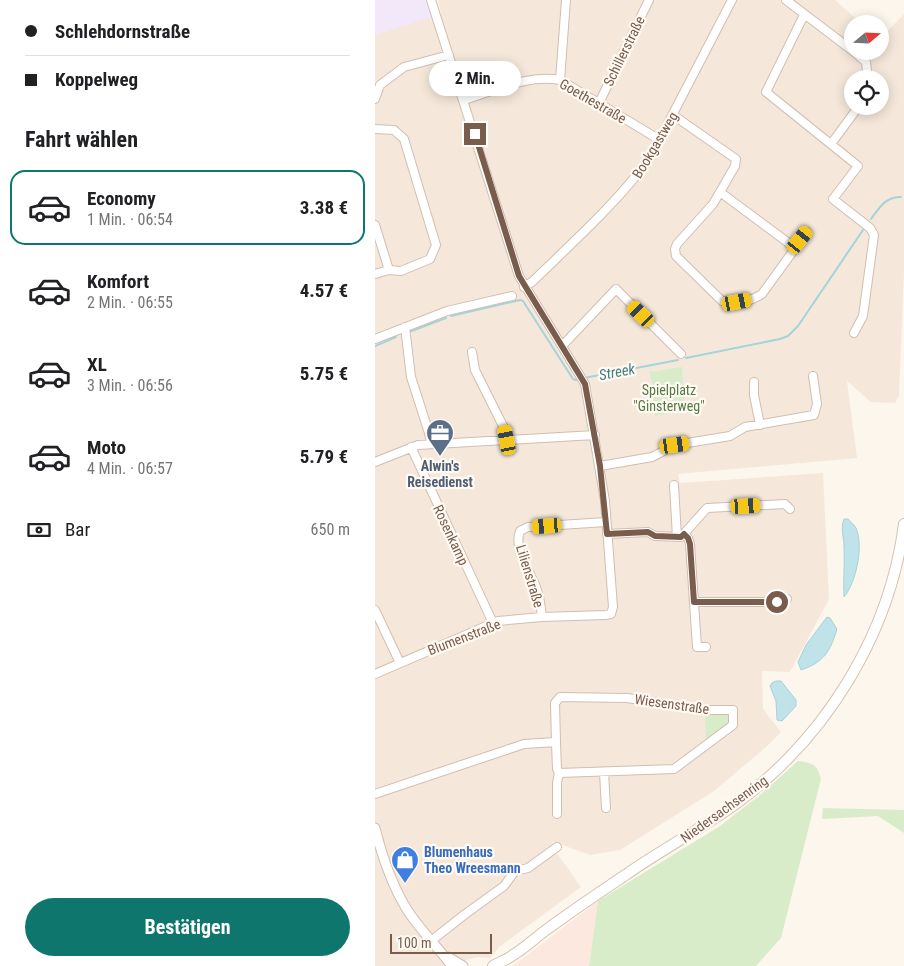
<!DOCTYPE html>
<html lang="de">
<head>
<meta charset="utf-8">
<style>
	body { margin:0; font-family:"Roboto Condensed",sans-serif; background:#f6f6f6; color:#202124; height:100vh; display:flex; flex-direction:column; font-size:19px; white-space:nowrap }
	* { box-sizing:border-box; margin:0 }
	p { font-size:16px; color:#757577 }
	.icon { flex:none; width:28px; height:28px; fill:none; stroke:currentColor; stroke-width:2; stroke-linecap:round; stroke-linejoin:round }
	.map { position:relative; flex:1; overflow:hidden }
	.drawer { display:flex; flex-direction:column; background:#fff; width:375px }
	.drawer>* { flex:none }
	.guide { display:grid; align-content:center; height:110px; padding:0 25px; background:#fff }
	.needle { width:32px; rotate:71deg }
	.buttons { position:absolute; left:469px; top:15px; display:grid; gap:10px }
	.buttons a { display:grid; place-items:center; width:45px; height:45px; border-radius:50%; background:#fff; box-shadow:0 2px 12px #0003; font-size:25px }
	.scale { position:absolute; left:15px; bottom:12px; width:102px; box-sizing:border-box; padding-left:5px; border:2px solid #7a5c4d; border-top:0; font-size:14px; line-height:18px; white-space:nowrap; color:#7a5c4d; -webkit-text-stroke:4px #fffaf3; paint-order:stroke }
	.end { position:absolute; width:22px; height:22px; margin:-11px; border:6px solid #7a5c4d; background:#fff; box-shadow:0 0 0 2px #fff }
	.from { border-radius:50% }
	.bubble { position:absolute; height:35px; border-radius:18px; background:#fff; box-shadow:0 2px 12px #0003; font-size:16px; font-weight:700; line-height:35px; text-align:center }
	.car { position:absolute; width:15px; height:30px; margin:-15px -8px; border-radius:6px; box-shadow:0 0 4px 1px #0007; background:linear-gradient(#f5c518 24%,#345 0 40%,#f5c518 0 76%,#345 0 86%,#f5c518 0) }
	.guide b { display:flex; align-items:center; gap:18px; height:48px; font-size:19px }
	.guide b+b { border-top:1px solid #e0e0e0 }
	.guide i { width:12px; height:12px; background:#202124 }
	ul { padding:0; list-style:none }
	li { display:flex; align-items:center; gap:15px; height:75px; margin:0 10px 8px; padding:0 15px; border:2px solid transparent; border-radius:15px }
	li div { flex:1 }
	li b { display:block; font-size:19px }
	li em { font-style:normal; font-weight:700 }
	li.active { border-color:#0f766e }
	li>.icon { width:45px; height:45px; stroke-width:1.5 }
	h2 { padding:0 25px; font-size:22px; line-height:60px }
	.pay { display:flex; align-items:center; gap:12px; height:55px; padding:0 25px; font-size:19px }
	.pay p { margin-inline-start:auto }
	.primary-button { display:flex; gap:10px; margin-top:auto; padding:10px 25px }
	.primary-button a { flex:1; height:58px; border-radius:30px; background:#0f766e; color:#fff; font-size:20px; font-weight:700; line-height:58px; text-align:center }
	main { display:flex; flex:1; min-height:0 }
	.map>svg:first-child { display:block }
	.residential { fill:#f5e8da; fill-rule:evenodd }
	.commercial { fill:#fde8e0 }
	.education { fill:#f3e8fa }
	.green { fill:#d8ecc9 }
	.water { fill:#bfe3e8; stroke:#a5d3da }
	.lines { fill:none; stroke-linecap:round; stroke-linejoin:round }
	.stream { stroke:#a5d3da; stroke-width:2 }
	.minor-casing { stroke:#d1beb0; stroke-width:10 }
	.tertiary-casing { stroke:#d1beb0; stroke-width:11 }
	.secondary-casing { stroke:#d6c0b0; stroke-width:12 }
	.minor { stroke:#fff; stroke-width:8 }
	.tertiary { stroke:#fff; stroke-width:9 }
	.secondary { stroke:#fff; stroke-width:10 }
	.route { stroke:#7a5c4d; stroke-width:6 }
	.labels { text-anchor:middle; stroke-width:4.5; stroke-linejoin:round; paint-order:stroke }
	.street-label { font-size:14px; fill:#7a5c4d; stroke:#fffaf3 }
	.park-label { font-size:14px; fill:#537a41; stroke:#fffaf3 }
	.service-label { font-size:14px; font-weight:bold; fill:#4e5e75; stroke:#fffaf3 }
	.shop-label { font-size:14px; font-weight:bold; fill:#366cbe; stroke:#fffaf3; text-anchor:start }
	.water-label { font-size:15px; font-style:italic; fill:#437c86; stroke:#fffaf3 }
</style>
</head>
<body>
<main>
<section class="drawer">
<div class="guide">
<b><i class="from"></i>Schlehdornstraße</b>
<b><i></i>Koppelweg</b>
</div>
<h2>Fahrt wählen</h2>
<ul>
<li class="active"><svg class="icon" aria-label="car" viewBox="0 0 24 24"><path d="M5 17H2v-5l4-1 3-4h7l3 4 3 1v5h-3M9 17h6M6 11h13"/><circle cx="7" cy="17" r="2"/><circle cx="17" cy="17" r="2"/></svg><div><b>Economy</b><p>1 Min. · 06:54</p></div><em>3.38 €</em></li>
<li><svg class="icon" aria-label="car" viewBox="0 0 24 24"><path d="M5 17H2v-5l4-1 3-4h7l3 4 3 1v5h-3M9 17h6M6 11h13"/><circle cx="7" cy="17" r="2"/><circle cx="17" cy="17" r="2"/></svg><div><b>Komfort</b><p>2 Min. · 06:55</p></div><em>4.57 €</em></li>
<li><svg class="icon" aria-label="car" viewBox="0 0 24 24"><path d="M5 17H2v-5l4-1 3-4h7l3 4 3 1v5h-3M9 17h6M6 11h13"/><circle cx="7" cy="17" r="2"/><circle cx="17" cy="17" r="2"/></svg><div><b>XL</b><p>3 Min. · 06:56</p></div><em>5.75 €</em></li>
<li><svg class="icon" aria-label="car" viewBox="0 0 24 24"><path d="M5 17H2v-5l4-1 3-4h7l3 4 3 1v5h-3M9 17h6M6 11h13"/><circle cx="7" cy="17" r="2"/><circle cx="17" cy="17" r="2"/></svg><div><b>Moto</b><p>4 Min. · 06:57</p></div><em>5.79 €</em></li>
</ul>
<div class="pay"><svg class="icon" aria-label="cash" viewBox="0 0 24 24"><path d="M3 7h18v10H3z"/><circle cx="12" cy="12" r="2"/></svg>Bar<p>650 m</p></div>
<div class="primary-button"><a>Bestätigen</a></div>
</section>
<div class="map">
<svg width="529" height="966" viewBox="0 0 529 966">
	<rect width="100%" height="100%" fill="#fdf6ec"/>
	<path class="residential" d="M63 0H460L487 24H478V51H505V39L529 14V272L524 396 520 403 496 402 472 381 482 458 303 474 305 483 448 473 454 599 415 672 387 671 388 709 406 732 391 747 339 791 245 850 215 855 179 842 176 845 206 887 124 947 115 958 103 957 92 960 86 966H0V35L66 13ZM478 79H505V106H478Z"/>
	<path class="commercial" d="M223 901 214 966H138Z"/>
	<path class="education" d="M0 0H52L57 17 0 35Z"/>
	<path class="green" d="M307 367 309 402 312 410 280 416 275 395 280 393 274 372Z
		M350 713C364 723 339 737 331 743L330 715Z
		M423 761C438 763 442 764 446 779L406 938 381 966H214L223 901 345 826 385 795Z
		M448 808 529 810V833L503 816 447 819Z"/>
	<path class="water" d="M469 519H473C475 522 480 525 481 528 489 546 481 583 469 597 468 580 470 563 469 546 469 537 465 528 469 519Z
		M452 617 455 618 462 629C455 652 449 662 426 670L423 662 431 645Z
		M401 681H406L421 700V706L407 721 402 720 401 701 395 686 397 683Z"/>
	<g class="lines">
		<path class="stream" d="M496 219C505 207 510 197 526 197
			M76 316 145 300 148 301 198 379 201 380 205 379
			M34 332 71 318
			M0 346 21 337
			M311 358 405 339 413 336 423 326 488 230
			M209 378 303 360"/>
		<defs>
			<path id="minor" d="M411 0 478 51
				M429 15 391 92 483 166 458 199 495 228 499 235 488 316 479 333
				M478 51 491 62 493 79
				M185 80 191 0
				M0 99 5 85 29 67 74 55
				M89 100C120 91 152 74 185 80L285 140
				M224 103 274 0
				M298 115 361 159 360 166 345 192 419 247
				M0 129 19 130 29 139 61 245 55 259 26 271 14 270 0 274
				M456 144 484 106
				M345 192 338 204 302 244 300 249 301 256 347 301C359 306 376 301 387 294L432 232
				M0 225 14 270
				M149 287 157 282C198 242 241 204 275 158L357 0
				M30 327 36 377 54 433 56 443
				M0 339 72 311 137 296
				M187 346 241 289 306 354
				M97 352 100 370 130 430 132 440
				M379 382V395L385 425
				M36 447 118 623
				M0 462 43 445 220 435
				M225 466 277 457 300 445 355 436 370 427 439 415 442 404 438 376
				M299 485 302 537
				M232 534 273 532 280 536 306 537 332 508 410 504 415 509
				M309 534 313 538 315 544 322 647H331
				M319 602H402L412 599
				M0 610 25 663
				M167 617C166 607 165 597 161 587 155 571 138 549 145 531L153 527 231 522
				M0 674 123 621 167 617 230 615 236 614 238 607 230 501 210 384 144 276 56 0
				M229 772 231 808
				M0 794 149 744 181 742 180 703 185 697 252 698 332 710H358V725L299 769 184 773 182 769 181 742
				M182 814V783L184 773
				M56 941 89 915 129 886 140 871 153 868 182 847"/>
			<path id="tertiary" d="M0 828C7 856 16 883 31 908 44 929 62 946 77 966
				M73 957 88 966"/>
			<path id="secondary" d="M118 966C124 962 132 960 138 955 150 948 160 938 171 930 197 911 225 892 252 874 289 848 330 827 366 800 453 734 515 633 529 524"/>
		</defs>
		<use href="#minor" class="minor-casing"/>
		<use href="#tertiary" class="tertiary-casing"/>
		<use href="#secondary" class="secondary-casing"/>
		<use href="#minor" class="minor"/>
		<use href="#tertiary" class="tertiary"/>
		<use href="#secondary" class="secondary"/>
	</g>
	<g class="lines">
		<path class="route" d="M100 134 144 276 210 384 225 466 232 534 273 532 280 536 306 537 309 534 313 538 315 544 319 602H402"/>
	</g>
	<defs>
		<symbol id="office-pin" viewBox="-11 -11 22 30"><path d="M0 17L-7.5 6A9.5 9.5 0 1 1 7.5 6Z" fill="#5c6f8a" stroke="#fffaf3"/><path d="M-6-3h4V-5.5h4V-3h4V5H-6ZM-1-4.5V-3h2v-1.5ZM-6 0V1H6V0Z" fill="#fff"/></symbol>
		<symbol id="shop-pin" viewBox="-11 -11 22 30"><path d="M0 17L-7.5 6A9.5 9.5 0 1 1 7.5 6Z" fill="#3f7fe0" stroke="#fffaf3"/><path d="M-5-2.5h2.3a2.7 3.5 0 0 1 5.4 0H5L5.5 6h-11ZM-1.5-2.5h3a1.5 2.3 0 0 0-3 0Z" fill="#fff"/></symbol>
	</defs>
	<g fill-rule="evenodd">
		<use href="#office-pin" x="49" y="417" width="32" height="43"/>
		<use href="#shop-pin" x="14" y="844" width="32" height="43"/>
	</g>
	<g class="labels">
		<g class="street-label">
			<text transform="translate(249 51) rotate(-64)" y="5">Schillerstraße</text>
			<text transform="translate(218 101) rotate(30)" y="5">Goethestraße</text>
			<text transform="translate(280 145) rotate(-59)" y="5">Bookgastweg</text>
			<text transform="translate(76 535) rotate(65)" y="5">Rosenkamp</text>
			<text transform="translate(155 576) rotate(73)" y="5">Lilienstraße</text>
			<text transform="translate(89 637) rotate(-21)" y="5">Blumenstraße</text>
			<text transform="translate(297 704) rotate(8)" y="5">Wiesenstraße</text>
			<text transform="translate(349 809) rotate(-36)" y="5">Niedersachsenring</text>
		</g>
		<g class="park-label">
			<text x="294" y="395">Spielplatz<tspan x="294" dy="16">"Ginsterweg"</tspan></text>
		</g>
		<g class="service-label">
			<text x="65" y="471">Alwin's<tspan x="65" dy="16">Reisedienst</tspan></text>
		</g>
		<g class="shop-label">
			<text x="49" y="857">Blumenhaus<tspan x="49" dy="16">Theo Wreesmann</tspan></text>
		</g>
		<g class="water-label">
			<text transform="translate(242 372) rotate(-11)" y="5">Streek</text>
		</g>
	</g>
</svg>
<div class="buttons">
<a><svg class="needle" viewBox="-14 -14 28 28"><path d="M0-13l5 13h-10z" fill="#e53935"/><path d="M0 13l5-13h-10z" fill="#757577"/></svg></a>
<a><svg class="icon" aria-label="locate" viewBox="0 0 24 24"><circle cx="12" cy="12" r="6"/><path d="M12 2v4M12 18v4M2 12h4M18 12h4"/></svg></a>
</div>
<div class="scale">100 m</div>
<i class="end from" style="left:402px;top:602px"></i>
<i class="end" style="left:100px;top:134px"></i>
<div class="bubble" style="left:54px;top:61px;width:92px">2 Min.</div>
<i class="car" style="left:425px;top:240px;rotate:39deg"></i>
<i class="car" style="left:362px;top:302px;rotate:79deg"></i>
<i class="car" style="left:266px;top:314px;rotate:314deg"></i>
<i class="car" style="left:132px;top:440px;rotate:349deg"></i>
<i class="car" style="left:300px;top:445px;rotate:82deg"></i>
<i class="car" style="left:371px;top:506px;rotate:87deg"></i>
<i class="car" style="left:172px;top:526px;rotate:266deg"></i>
</div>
</main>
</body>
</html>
